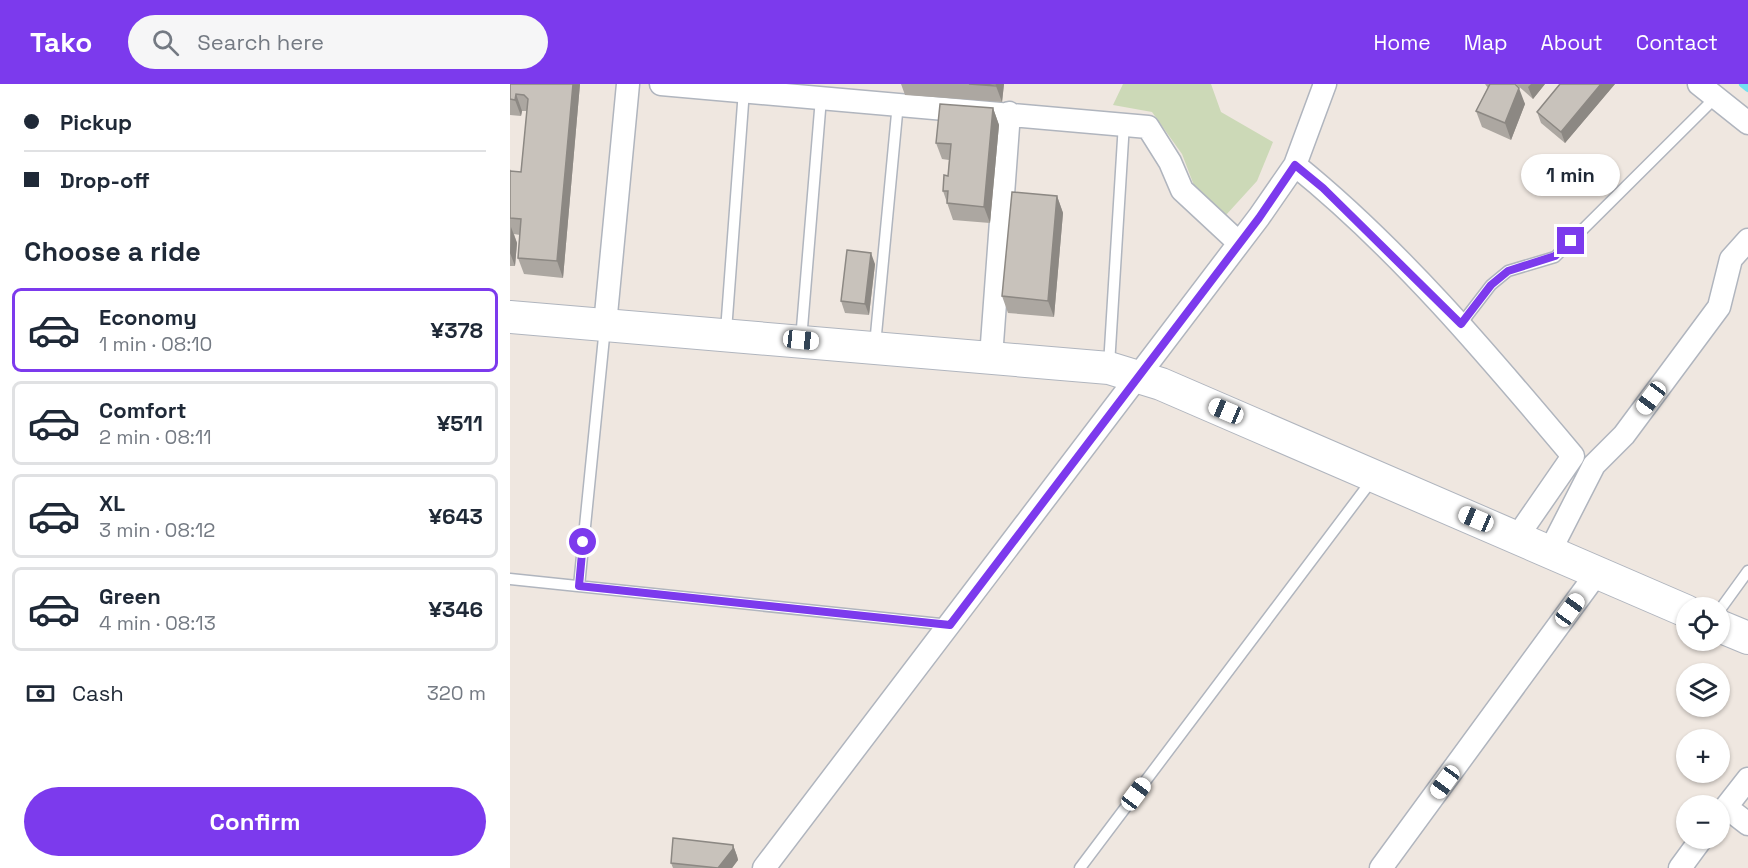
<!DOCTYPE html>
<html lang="en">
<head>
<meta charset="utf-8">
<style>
	body { margin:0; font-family:"Space Grotesk",sans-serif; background:#f6f6f7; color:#1f2937; height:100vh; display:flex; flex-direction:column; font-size:22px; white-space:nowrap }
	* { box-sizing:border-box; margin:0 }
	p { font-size:20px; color:#747a83 }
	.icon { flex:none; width:33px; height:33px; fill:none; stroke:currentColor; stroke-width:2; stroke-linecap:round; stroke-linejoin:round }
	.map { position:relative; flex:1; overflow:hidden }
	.details { display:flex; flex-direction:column; background:#fff; width:510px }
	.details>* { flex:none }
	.banner { display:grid; align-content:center; height:132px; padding:0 24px; background:#fff }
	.controls { position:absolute; left:1166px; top:513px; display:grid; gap:12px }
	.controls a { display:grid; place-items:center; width:54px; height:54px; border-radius:50%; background:#fff; box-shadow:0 2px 4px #0004; font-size:30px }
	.end { position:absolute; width:27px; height:27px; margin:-14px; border:8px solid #7c3aed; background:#fff; box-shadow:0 0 0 3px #fff }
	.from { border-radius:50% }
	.bubble { position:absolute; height:42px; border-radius:21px; background:#fff; box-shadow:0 2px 4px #0004; font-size:20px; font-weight:700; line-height:42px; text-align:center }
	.car { position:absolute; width:18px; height:36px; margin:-18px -9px; border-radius:8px; box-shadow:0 0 4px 2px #0007; background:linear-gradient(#fff 24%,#345 0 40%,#fff 0 76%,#345 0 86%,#fff 0) }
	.banner b { display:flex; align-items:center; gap:21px; height:57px; font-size:22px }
	.banner b+b { border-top:2px solid #e0e1e3 }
	.banner i { width:15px; height:15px; background:#1f2937 }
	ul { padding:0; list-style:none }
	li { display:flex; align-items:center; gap:18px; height:84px; margin:0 12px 9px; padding:0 12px; border:3px solid #e0e1e3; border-radius:9px }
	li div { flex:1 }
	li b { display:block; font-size:22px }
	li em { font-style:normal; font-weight:700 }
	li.selected { border-color:#7c3aed }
	li>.icon { width:54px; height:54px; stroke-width:1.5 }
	h2 { padding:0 24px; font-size:27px; line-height:72px }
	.pay { display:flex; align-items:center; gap:15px; height:66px; padding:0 24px; font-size:22px }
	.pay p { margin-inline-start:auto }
	.cta { display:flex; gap:12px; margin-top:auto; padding:12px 24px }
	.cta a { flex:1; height:69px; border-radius:36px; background:#7c3aed; color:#fff; font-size:24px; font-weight:700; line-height:69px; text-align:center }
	header { display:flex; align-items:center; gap:36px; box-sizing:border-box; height:84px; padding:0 30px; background:#7c3aed; color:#fff }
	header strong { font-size:28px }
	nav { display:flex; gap:33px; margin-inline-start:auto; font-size:21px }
	.search { width:420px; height:54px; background:#f6f6f7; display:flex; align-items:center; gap:15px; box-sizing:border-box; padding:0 21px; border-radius:33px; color:#747a83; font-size:22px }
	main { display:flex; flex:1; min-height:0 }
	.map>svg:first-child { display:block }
	.cemetery { fill:#ccd9b7 }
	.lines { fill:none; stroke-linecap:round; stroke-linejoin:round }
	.stream { stroke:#72e0f2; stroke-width:8 }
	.lane-casing { stroke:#b0b5be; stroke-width:13 }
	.street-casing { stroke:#b0b5be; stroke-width:25 }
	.secondary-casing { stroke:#b0b5be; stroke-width:34 }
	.lane { stroke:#fff; stroke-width:10 }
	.street { stroke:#fff; stroke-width:22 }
	.secondary { stroke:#fff; stroke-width:32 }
	.wall { fill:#aca7a1 }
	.shaded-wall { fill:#8c8883 }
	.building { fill:#c8c2bb; stroke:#8c8883; stroke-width:1.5 }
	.route { stroke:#7c3aed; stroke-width:8 }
</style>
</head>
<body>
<header>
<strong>Tako</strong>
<div class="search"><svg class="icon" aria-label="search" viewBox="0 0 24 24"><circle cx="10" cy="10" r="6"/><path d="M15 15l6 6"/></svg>Search here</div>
<nav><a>Home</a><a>Map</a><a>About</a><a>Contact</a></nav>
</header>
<main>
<section class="details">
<div class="banner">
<b><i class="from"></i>Pickup</b>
<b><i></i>Drop-off</b>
</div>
<h2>Choose a ride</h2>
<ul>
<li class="selected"><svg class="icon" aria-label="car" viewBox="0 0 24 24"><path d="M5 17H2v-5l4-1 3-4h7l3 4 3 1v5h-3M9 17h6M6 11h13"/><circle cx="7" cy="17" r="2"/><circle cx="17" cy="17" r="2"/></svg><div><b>Economy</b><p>1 min · 08:10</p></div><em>¥378</em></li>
<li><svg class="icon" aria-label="car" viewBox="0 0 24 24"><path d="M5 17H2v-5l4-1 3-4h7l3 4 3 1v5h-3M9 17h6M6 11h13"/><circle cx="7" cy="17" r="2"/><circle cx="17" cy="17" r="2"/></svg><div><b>Comfort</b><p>2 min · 08:11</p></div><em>¥511</em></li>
<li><svg class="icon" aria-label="car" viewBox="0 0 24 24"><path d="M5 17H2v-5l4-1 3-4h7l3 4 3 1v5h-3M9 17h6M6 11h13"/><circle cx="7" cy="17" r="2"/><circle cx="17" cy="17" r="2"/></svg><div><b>XL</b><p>3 min · 08:12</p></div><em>¥643</em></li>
<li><svg class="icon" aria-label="car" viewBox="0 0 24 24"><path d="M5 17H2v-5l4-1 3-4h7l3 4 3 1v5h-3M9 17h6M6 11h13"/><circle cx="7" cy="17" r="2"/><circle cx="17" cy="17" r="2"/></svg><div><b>Green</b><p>4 min · 08:13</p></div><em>¥346</em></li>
</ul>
<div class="pay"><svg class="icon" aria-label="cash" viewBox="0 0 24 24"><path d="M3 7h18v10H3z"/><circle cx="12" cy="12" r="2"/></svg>Cash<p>320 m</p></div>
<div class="cta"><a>Confirm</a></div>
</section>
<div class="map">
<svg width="1238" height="784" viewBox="0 0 1238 784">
	<rect width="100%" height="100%" fill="#efe7e0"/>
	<path class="cemetery" d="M613 0H701L711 28 763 58 747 97 716 131 685 104 672 70 642 28 603 21Z"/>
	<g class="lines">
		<path class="stream" d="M1233 0 1238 4"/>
		<defs>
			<path id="lane" d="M951 240 981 201 998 187 1045 173 1205 14
				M216 247 234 6
				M291 256 311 14
				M365 261 388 19
				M599 281 614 39
				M0 495 440 541
				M69 502 95 243
				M1209 527 1238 487
				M570 784 862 396"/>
			<path id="street" d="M151 0 638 43 660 78 672 106 729 159
				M1189 0 1238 39
				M785 81C888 164 978 271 1063 372L1007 453
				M95 241 118 0
				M481 273 499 29
				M1040 467 1084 381 1114 351 1209 223 1221 175 1238 156
				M1216 723 1238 740
				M1209 732 1238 695
				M254 784 749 133 785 81 815 0
				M871 784 1087 489
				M1170 784 1192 754"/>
			<path id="secondary" d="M0 233 599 284 651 300 1176 527
				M1209 542 1238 554"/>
		</defs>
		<use href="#lane" class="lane-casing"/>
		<use href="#street" class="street-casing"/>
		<use href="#secondary" class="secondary-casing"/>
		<use href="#lane" class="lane"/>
		<use href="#street" class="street"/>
		<use href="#secondary" class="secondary"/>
	</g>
	<path class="wall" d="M0 0H70L53 194 14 190 8 174 10 151 4 150 7 159 5 182H0V85L1 87 11 88 17 27H12L11 32 0 31Z
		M391 0H494L492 18 395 11Z
		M975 0H1005L1015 20 1001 56 972 43 966 27 978 4Z
		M1006 0H1035L1023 15Z
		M1050 0H1105L1055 59 1031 39 1027 28Z
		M483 24 489 41 480 139 443 136 433 107 438 92 439 76 432 75 426 59Z
		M547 112 553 129 544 233 498 229 492 212Z
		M365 180 359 231 335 229 331 217Z
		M223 761 227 772 228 776 222 784H163L161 779Z"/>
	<path class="shaded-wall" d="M63 0H70L53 194 47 177Z
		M487 0H494L492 18 486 2Z
		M1021 0H1035L1023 15 1018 3Z
		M1091 0H1105L1055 59 1051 48Z
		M1009 4 1015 20 1001 56 995 39Z
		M6 10 12 27 11 32 5 16Z
		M483 24 489 41 480 139 474 123Z
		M547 112 553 129 544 233 538 217Z
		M1 143 7 159 5 182 0 169Z
		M361 169 365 180 359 231 355 220Z
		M223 761 227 772 228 776 222 784H208Z"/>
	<path class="building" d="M0 0H63L47 177 8 174 11 135 0 134V87L11 88 18 15 14 11 6 10 5 16 0 15Z
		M459 0H487L486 2Z
		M980 0H1005L1009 4 995 39 966 27Z
		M1050 0H1091L1051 48 1027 28Z
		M430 20 483 24 474 123 437 119 438 107H433L434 91 438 92 441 60 426 59Z
		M502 108 547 112 538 217 492 212Z
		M337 166 361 169 355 220 331 217Z
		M163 754 223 761V765L208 784 161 779Z"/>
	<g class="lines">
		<path class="route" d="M73 458 69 502 440 541 749 134 785 81 813 104 951 240 981 201 998 187 1045 172 1061 157"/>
	</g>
</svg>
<div class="controls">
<a><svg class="icon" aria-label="locate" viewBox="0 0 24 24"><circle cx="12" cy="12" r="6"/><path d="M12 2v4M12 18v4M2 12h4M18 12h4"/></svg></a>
<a><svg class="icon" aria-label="layers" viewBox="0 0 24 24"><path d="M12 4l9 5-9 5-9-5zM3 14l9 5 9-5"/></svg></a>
<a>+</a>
<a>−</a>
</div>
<i class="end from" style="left:73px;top:458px"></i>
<i class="end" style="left:1061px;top:157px"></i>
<div class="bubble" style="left:1011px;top:70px;width:99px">1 min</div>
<i class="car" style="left:291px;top:256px;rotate:96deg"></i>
<i class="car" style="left:1141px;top:314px;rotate:217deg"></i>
<i class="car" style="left:716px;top:327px;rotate:293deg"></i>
<i class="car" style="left:966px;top:435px;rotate:293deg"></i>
<i class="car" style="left:1060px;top:526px;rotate:36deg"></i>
<i class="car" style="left:935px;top:698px;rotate:216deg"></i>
<i class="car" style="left:626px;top:710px;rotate:37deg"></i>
</div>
</main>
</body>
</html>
